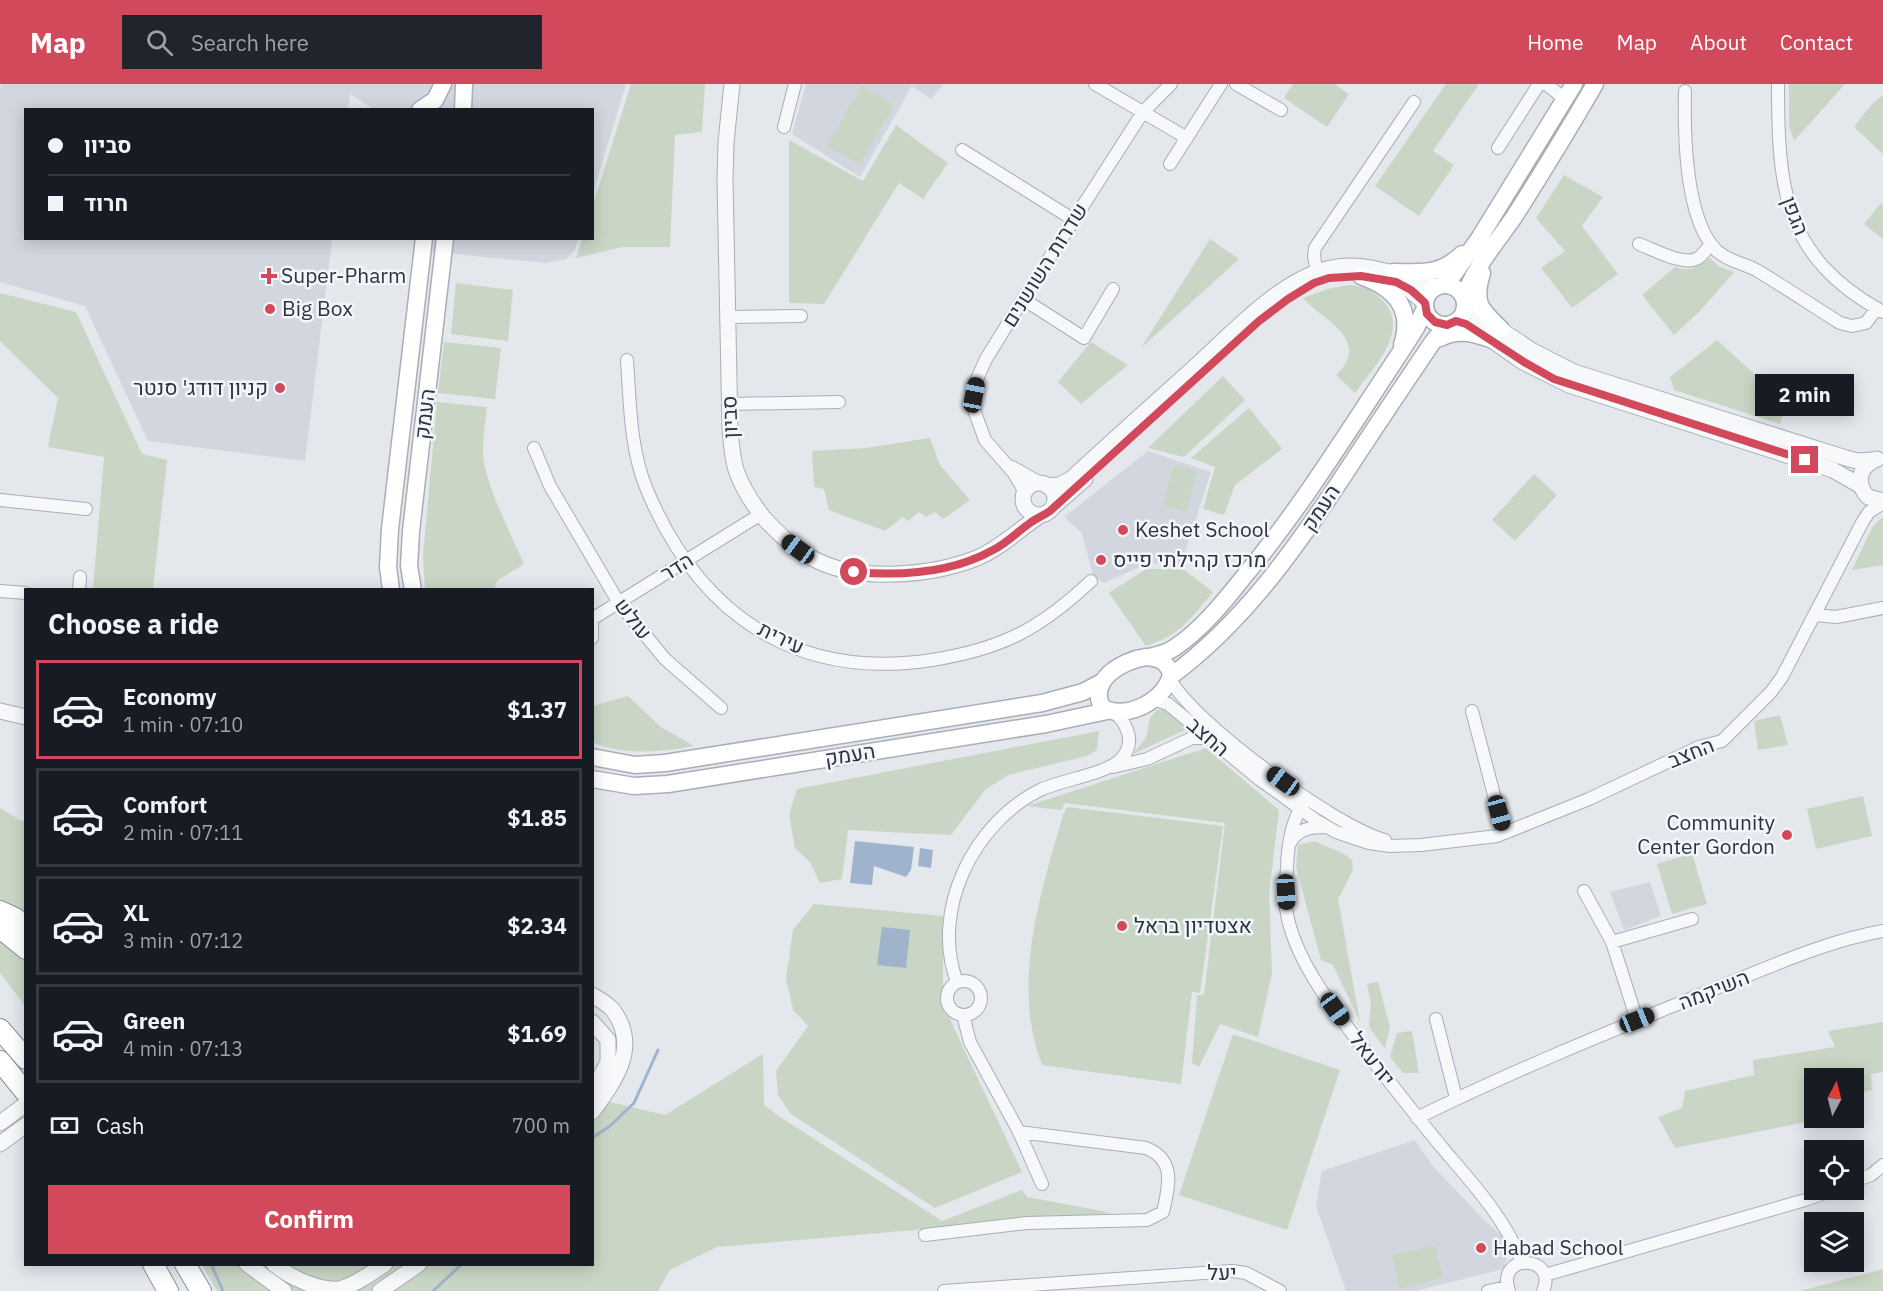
<!DOCTYPE html>
<html lang="en">
<head>
<meta charset="utf-8">
<style>
	body { margin:0; font-family:"IBM Plex Sans",Heebo,sans-serif; background:#20242c; color:#f1f3f6; height:100vh; display:flex; flex-direction:column; font-size:22px; white-space:nowrap }
	* { box-sizing:border-box; margin:0 }
	p { font-size:20px; color:#9ea1a6 }
	.icon { flex:none; width:33px; height:33px; fill:none; stroke:currentColor; stroke-width:2; stroke-linecap:round; stroke-linejoin:round }
	.map { position:relative; flex:1; overflow:hidden }
	.details { position:absolute; left:24px; top:504px; width:570px; height:678px; display:flex; flex-direction:column; background:#171b24; border-radius:0px; box-shadow:0 3px 15px #0003 }
	.details>* { flex:none }
	.guide { position:absolute; left:24px; top:24px; width:570px; height:132px; border-radius:0px; box-shadow:0 3px 15px #0003; display:grid; align-content:center; height:132px; padding:0 24px; background:#171b24 }
	.needle { width:39px; rotate:7deg }
	.fabs { position:absolute; left:1804px; top:984px; display:grid; gap:12px }
	.fabs a { display:grid; place-items:center; width:60px; height:60px; border-radius:0px; background:#171b24; box-shadow:0 3px 15px #0003; font-size:30px }
	.end { position:absolute; width:27px; height:27px; margin:-14px; border:8px solid #d1495b; background:#fff; box-shadow:0 0 0 3px #fff }
	.from { border-radius:50% }
	.bubble { position:absolute; height:42px; border-radius:0px; background:#171b24; box-shadow:0 3px 15px #0003; font-size:20px; font-weight:700; line-height:42px; text-align:center }
	.car { position:absolute; width:18px; height:36px; margin:-18px -9px; border-radius:8px; box-shadow:0 0 4px 2px #0007; background:linear-gradient(#222 24%,#8ab4d8 0 40%,#222 0 76%,#8ab4d8 0 86%,#222 0) }
	.guide b { display:flex; align-items:center; gap:21px; height:57px; font-size:22px }
	.guide b+b { border-top:2px solid #363941 }
	.guide i { width:15px; height:15px; background:#f1f3f6 }
	ul { padding:0; list-style:none }
	li { display:flex; align-items:center; gap:18px; height:99px; margin:0 12px 9px; padding:0 12px; border:3px solid #363941; border-radius:0px }
	li div { flex:1 }
	li b { display:block; font-size:22px }
	li em { font-style:normal; font-weight:700 }
	li.selected { border-color:#d1495b }
	li>.icon { width:54px; height:54px; stroke-width:1.5 }
	h2 { padding:0 24px; font-size:27px; line-height:72px }
	.pay { display:flex; align-items:center; gap:15px; height:66px; padding:0 24px; font-size:22px }
	.pay p { margin-inline-start:auto }
	.primary-button { display:flex; gap:12px; margin-top:auto; padding:12px 24px }
	.primary-button a { flex:1; height:69px; border-radius:0px; background:#d1495b; color:#fff; font-size:24px; font-weight:700; line-height:69px; text-align:center }
	header { display:flex; align-items:center; gap:36px; box-sizing:border-box; height:84px; padding:0 30px; background:#d1495b; color:#fff }
	header strong { font-size:28px }
	nav { display:flex; gap:33px; margin-inline-start:auto; font-size:21px }
	.search { width:420px; height:54px; background:#20242c; display:flex; align-items:center; gap:15px; box-sizing:border-box; padding:0 21px; border-radius:0px; color:#9ea1a6; font-size:22px }
	.map>svg:first-child { display:block }
	.built { fill:#d2d6de }
	.green { fill:#c9d6c5 }
	.water { fill:#9fb4cc }
	.lines { fill:none; stroke-linecap:round; stroke-linejoin:round }
	.stream { stroke:#9fb4cc; stroke-width:3 }
	.minor-casing { stroke:#a9aeb7; stroke-width:14 }
	.tertiary-casing { stroke:#a9aeb7; stroke-width:17 }
	.secondary-casing { stroke:#a9aeb7; stroke-width:19 }
	.trunk-casing { stroke:#8b94a3; stroke-width:22 }
	.minor { stroke:#f7f8fa; stroke-width:12 }
	.tertiary { stroke:#f7f8fa; stroke-width:15 }
	.secondary { stroke:#fff; stroke-width:16 }
	.trunk { stroke:#fff; stroke-width:20 }
	.route { stroke:#d1495b; stroke-width:8 }
	.poi-dot { fill:#d1495b; stroke:#f4f6f9; stroke-width:2 }
	.labels { text-anchor:middle; stroke-width:5; stroke-linejoin:round; paint-order:stroke }
	.street-label { font-size:21px; fill:#2b3445; stroke:#f4f6f9 }
	.poi-label { font-size:21px; fill:#2b3445; stroke:#f4f6f9; text-anchor:start }
</style>
</head>
<body>
<header>
<strong>Map</strong>
<div class="search"><svg class="icon" aria-label="search" viewBox="0 0 24 24"><circle cx="10" cy="10" r="6"/><path d="M15 15l6 6"/></svg>Search here</div>
<nav><a>Home</a><a>Map</a><a>About</a><a>Contact</a></nav>
</header>
<div class="map">
<svg width="1883" height="1207" viewBox="0 0 1883 1207">
	<rect width="100%" height="100%" fill="#e4e7ec"/>
	<path class="built" d="M3 0H626L593 109 592 26 374 25 350 10 348 25 26 26V154L332 155 305 377 148 357 85 222 0 198V4Z
		M806 0H944L931 15 912 2 860 93 792 50Z
		M416 155H578L575 166 566 175 546 179 414 166Z
		M1148 367 1211 388 1181 480H1146L1104 499 1093 492 1082 449 1064 433Z
		M1650 798 1661 832 1624 846 1610 808Z
		M1415 1056 1433 1082 1481 1133 1504 1154 1508 1170 1503 1185 1415 1207H1346L1316 1122 1322 1087Z"/>
	<path class="green" d="M631 0H705L702 48 675 51 670 163H622L576 174 582 155 592 154 593 121Z
		M1293 0H1334L1349 10 1327 43 1284 14Z
		M1446 0H1479L1433 67 1454 81 1419 132 1375 102Z
		M1789 0H1845L1794 57 1789 42Z
		M861 2 894 21 860 80 827 62Z
		M1883 11V70L1854 43 1872 20Z
		M896 41 948 79 923 115 899 99 824 220 789 219V56L863 97Z
		M1564 91 1603 113 1582 142 1618 190 1572 224 1541 184 1565 167 1536 134Z
		M1881 119 1883 121V155L1864 140Z
		M1210 155 1239 175 1141 264Z
		M1710 174 1718 182 1734 188 1700 227 1674 251 1642 211 1675 183C1690 188 1698 183 1710 174Z
		M456 199 513 206 508 257 451 250Z
		M1349 201C1364 202 1372 205 1382 216 1412 245 1373 284 1355 309L1336 291C1373 257 1323 236 1303 214L1328 205Z
		M0 209 76 228 142 370 167 376 153 505H93L104 373 48 363 58 314 0 257Z
		M1717 256 1786 319 1780 340 1674 306 1670 293Z
		M444 258 501 264 495 315 438 309Z
		M1091 258 1128 281 1081 320 1058 298Z
		M1223 292 1245 316 1184 373 1148 364Z
		M437 318 487 323C485 341 481 361 484 379 490 410 511 450 524 480L497 497 494 505H425L423 472Z
		M1249 324 1282 365 1235 401 1224 431 1203 425 1215 383 1191 374Z
		M930 354 940 381 970 416 943 435 935 428 926 433 919 428 908 437 903 433 885 447 829 426 824 405 814 403 812 367 866 364Z
		M1174 381 1197 387 1187 428 1163 421Z
		M1534 390 1557 411 1515 457 1492 436Z
		M1883 433V481L1852 486 1873 442Z
		M1146 485H1183L1213 508C1190 535 1182 550 1146 562L1109 509Z
		M628 612 661 643 694 662C661 668 623 672 593 658V622Z
		M1167 625 1187 645 1133 670 1146 654 1150 634 1157 626Z
		M1780 631 1788 661 1758 666 1754 637Z
		M1099 647 1097 666 1087 672 1008 691 985 706 951 751 848 746 842 795 820 799 810 778 795 764 789 731 797 705Z
		M1206 664 1279 726 1269 810 1272 889 1258 953 1220 940 1199 983 1192 979 1197 911H1204L1225 739 1065 719 1061 726 1027 722Z
		M1863 712 1872 752 1816 765 1807 725Z
		M1067 723 1223 742 1200 909 1192 908 1181 1000 1042 981C1011 900 1040 811 1063 731Z
		M0 724 20 736 25 737V922L0 889Z
		M1315 757C1328 764 1341 766 1352 776L1353 786 1338 815 1360 938 1333 881 1321 876 1296 783 1298 761Z
		M1692 769 1707 820 1672 830 1657 780Z
		M814 820 943 832V914L953 942 1022 1088 935 1124 791 1030 778 1011 776 987 808 942 793 926 786 895 793 846Z
		M1378 898 1390 943 1385 965 1369 943 1371 919 1367 900Z
		M1883 938V988L1871 990 1872 1006 1854 1010V994H1815V1034H1826L1675 1064 1658 1033 1682 1024 1685 1007 1754 991 1753 976 1835 963 1828 947Z
		M1412 947 1419 989H1403L1390 973 1397 949Z
		M1233 950 1340 986 1287 1146 1179 1111Z
		M763 970 764 1021 780 1033 942 1137 1022 1106 1027 1113 1112 1129 717 1163 670 1186 658 1207H217L202 1181 592 1180 593 1014 665 1031Z
		M1435 1161 1443 1194 1399 1204 1392 1171Z
		M1883 1185V1207H1800Z"/>
	<path class="water" d="M855 757 914 763 911 786 906 793 874 782 872 801 850 799Z
		M920 764 933 766 931 784 918 782Z
		M882 843 910 846 906 884 877 881Z"/>
	<g class="lines">
		<path class="stream" d="M592 1054 610 1042 634 1019 658 966
			M211 1180 223 1207
			M433 1207 462 1180"/>
		<defs>
			<path id="minor" d="M1095 0 1187 54
				M1236 0 1281 26
				M1546 0 1565 15
				M1778 0C1778 104 1783 173 1883 228
				M1685 7C1684 49 1685 136 1717 167 1729 178 1744 179 1758 187 1786 204 1813 222 1840 239L1852 242 1866 239 1877 224
				M784 43 795 0
				M1498 64 1539 0
				M962 66 1074 136
				M1170 80 1221 0
				M1639 160C1653 165 1684 183 1698 174 1703 171 1707 164 1711 160
				M1317 189 1314 172 1315 164 1414 18
				M1023 215 1084 254 1113 205
				M728 233 801 232
				M627 276C630 319 630 366 647 406 699 530 795 597 932 576 1002 565 1040 545 1091 497
				M729 320 839 318
				M534 364 550 402 619 519 665 575 721 624
				M1012 383 1042 400
				M1024 411 1022 403 1013 388 985 356 973 323 977 295 986 275 1023 215 1143 28 1171 0
				M0 416 86 425
				M79 506 80 493
				M0 507 26 509
				M1814 531 1836 533 1883 524
				M592 535 761 430
				M592 541V554
				M1170 595C1192 638 1337 744 1385 756
				M1153 615 1168 620 1259 695 1317 737 1336 748 1369 759 1390 762 1421 761 1497 752 1589 715 1699 663 1722 657 1771 608 1782 593 1863 437 1869 428 1883 419
				M1472 627 1504 749
				M1113 683 1147 675 1192 654H1208
				M1306 714C1292 736 1288 757 1287 783 1286 796 1285 810 1286 824 1293 877 1339 932 1371 974 1395 1005 1419 1036 1445 1067 1475 1102 1505 1135 1522 1178
				M1289 761C1297 744 1311 743 1327 743
				M1584 807 1612 858 1637 936
				M1612 858 1692 835
				M947 914a17 17 0 1 1 34 0a17 17 0 1 1-34 0Z
				M957 898C930 826 974 739 1040 706 1061 696 1107 690 1121 675 1136 660 1128 640 1114 628
				M963 931 970 958 1019 1048 1042 1100
				M1436 935 1456 1014
				M1417 1034C1510 988 1606 949 1702 910 1761 887 1821 858 1883 847
				M1854 1097 1871 1091 1883 1081
				M925 1151 1027 1139 1147 1136 1163 1128C1169 1101 1176 1076 1146 1064L1019 1048
				M1545 1191 1805 1116 1833 1106
				M944 1207 1232 1187 1246 1189 1280 1207
				M1488 1207 1507 1203
				M1509 1207C1495 1168 1559 1171 1543 1207"/>
			<path id="tertiary" d="M732 0 726 58 725 96 730 345C731 359 732 372 736 386 742 403 752 419 763 433 777 449 794 464 812 474 856 499 931 492 977 474 1001 464 1019 445 1041 431
				M1391 197 1403 201 1425 219
				M1465 218 1473 227 1531 266 1574 288 1846 374 1857 377 1873 376
				M1456 237 1476 245 1523 278 1569 301 1833 386 1861 402
				M1877 375C1859 382 1855 399 1868 413L1883 417
				M1023 415a16 16 0 1 1 32 0a16 16 0 1 1-32 0Z
				M1047 402 1059 401 1071 395C1113 356 1156 318 1199 279 1234 247 1280 197 1327 185 1367 175 1400 193 1437 203
				M1053 423 1085 395
				M0 627 26 633
				M592 911C599 915 607 920 612 925 641 962 615 997 592 1028
				M592 938 608 956V978L592 1008
				M0 1039 26 1020
				M0 1060 26 1041
				M247 1180 284 1207
				M274 1180C289 1193 319 1207 339 1205 352 1203 373 1188 385 1180
				M380 1207 419 1180"/>
			<path id="secondary" d="M420 26 435 16 443 0
				M463 26 464 0
				M1393 188C1422 188 1439 192 1462 170
				M1482 189C1473 219 1480 225 1501 245
				M1361 192C1394 204 1414 224 1402 261
				M1441 201 1454 190 1480 153 1574 0
				M1425 221a20 20 0 1 1 40 0a20 20 0 1 1-40 0Z
				M1464 215C1472 186 1497 158 1514 133 1542 89 1569 45 1595 0
				M1440 254C1458 245 1472 249 1490 255
				M391 506 388 483 390 445 424 154
				M413 506 409 482 411 447 445 154
				M1146 573C1159 574 1166 577 1171 589 1168 615 1125 638 1102 623 1088 596 1123 576 1146 573Z
				M1149 573C1158 571 1167 569 1174 564 1200 547 1223 519 1242 495 1301 424 1349 346 1400 269L1416 244 1425 224
				M1171 592C1244 538 1296 464 1346 388 1374 345 1403 302 1432 259L1444 244 1453 239
				M592 673 635 681 665 679 1042 619 1083 608 1102 598
				M592 695 634 702 668 700 1046 640 1107 627"/>
			<path id="trunk" d="M0 827 15 834 26 844
				M0 844 26 865
				M0 945 26 975
				M0 977 26 1009
				M153 1180 168 1207
				M185 1180 201 1207"/>
		</defs>
		<use href="#minor" class="minor-casing"/>
		<use href="#tertiary" class="tertiary-casing"/>
		<use href="#secondary" class="secondary-casing"/>
		<use href="#trunk" class="trunk-casing"/>
		<use href="#minor" class="minor"/>
		<use href="#tertiary" class="tertiary"/>
		<use href="#secondary" class="secondary"/>
		<use href="#trunk" class="trunk"/>
	</g>
	<g class="lines">
		<path class="route" d="M854 488C899 492 952 489 993 466 1007 459 1017 448 1030 439 1036 434 1043 432 1050 427L1259 237 1288 215 1314 199 1329 194 1361 192 1396 198 1411 206 1421 215 1425 219 1427 230 1435 238 1447 241 1456 237 1466 240 1524 278 1554 295 1805 376"/>
	</g>
	<g class="poi-dot">
		<path d="M266 183h6v6h6v6h-6v6h-6v-6h-6v-6h6z"/>
		<circle cx="270" cy="225" r="6"/>
		<circle cx="280" cy="304" r="6"/>
		<circle cx="1123" cy="446" r="6"/>
		<circle cx="1101" cy="476" r="6"/>
		<circle cx="1787" cy="751" r="6"/>
		<circle cx="1122" cy="842" r="6"/>
		<circle cx="1481" cy="1164" r="6"/>
	</g>
	<g class="labels">
		<g class="street-label">
			<text transform="translate(1795 132) rotate(69)" y="7">הגפן</text>
			<text transform="translate(1045 181) rotate(-58)" y="7">שדרות השושנים</text>
			<text transform="translate(425 330) rotate(-83)" y="7">העמק</text>
			<text transform="translate(730 333) rotate(-92)" y="7">סביון</text>
			<text transform="translate(1321 424) rotate(-56)" y="7">העמק</text>
			<text transform="translate(677 483) rotate(-32)" y="7">הדר</text>
			<text transform="translate(633 535) rotate(52)" y="7">עולש</text>
			<text transform="translate(781 554) rotate(26)" y="7">עירית</text>
			<text transform="translate(1208 653) rotate(41)" y="7">החצב</text>
			<text transform="translate(1691 669) rotate(-22)" y="7">החצב</text>
			<text transform="translate(850 671) rotate(-9)" y="7">העמק</text>
			<text transform="translate(1714 906) rotate(-22)" y="7">השיקמה</text>
			<text transform="translate(1372 975) rotate(53)" y="7">יזרעאל</text>
			<text x="1222" y="1196">יעל</text>
		</g>
		<g class="poi-label">
			<text x="281" y="199">Super-Pharm</text>
			<text x="282" y="232">Big Box</text>
			<text x="268" y="311" text-anchor="end">קניון דודג' סנטר</text>
			<text x="1135" y="453">Keshet School</text>
			<text x="1113" y="483">מרכז קהילתי פייס</text>
			<text x="1775" y="746" text-anchor="end">Community<tspan x="1775" dy="24">Center Gordon</tspan></text>
			<text x="1134" y="849">אצטדיון בראל</text>
			<text x="1493" y="1171">Habad School</text>
		</g>
	</g>
</svg>
<div class="fabs">
<a><svg class="needle" viewBox="-14 -14 28 28"><path d="M0-13l5 13h-10z" fill="#e53935"/><path d="M0 13l5-13h-10z" fill="#9ea1a6"/></svg></a>
<a><svg class="icon" aria-label="locate" viewBox="0 0 24 24"><circle cx="12" cy="12" r="6"/><path d="M12 2v4M12 18v4M2 12h4M18 12h4"/></svg></a>
<a><svg class="icon" aria-label="layers" viewBox="0 0 24 24"><path d="M12 4l9 5-9 5-9-5zM3 14l9 5 9-5"/></svg></a>
</div>
<i class="end from" style="left:854px;top:488px"></i>
<i class="end" style="left:1805px;top:376px"></i>
<div class="bubble" style="left:1755px;top:290px;width:99px">2 min</div>
<i class="car" style="left:974px;top:311px;rotate:11deg"></i>
<i class="car" style="left:798px;top:465px;rotate:306deg"></i>
<i class="car" style="left:1283px;top:697px;rotate:306deg"></i>
<i class="car" style="left:1499px;top:729px;rotate:165deg"></i>
<i class="car" style="left:1286px;top:808px;rotate:177deg"></i>
<i class="car" style="left:1335px;top:925px;rotate:144deg"></i>
<i class="car" style="left:1637px;top:936px;rotate:68deg"></i>
<div class="guide">
<b><i class="from"></i>סביון</b>
<b><i></i>חרוד</b>
</div>
<section class="details">
<h2>Choose a ride</h2>
<ul>
<li class="selected"><svg class="icon" aria-label="car" viewBox="0 0 24 24"><path d="M5 17H2v-5l4-1 3-4h7l3 4 3 1v5h-3M9 17h6M6 11h13"/><circle cx="7" cy="17" r="2"/><circle cx="17" cy="17" r="2"/></svg><div><b>Economy</b><p>1 min · 07:10</p></div><em>$1.37</em></li>
<li><svg class="icon" aria-label="car" viewBox="0 0 24 24"><path d="M5 17H2v-5l4-1 3-4h7l3 4 3 1v5h-3M9 17h6M6 11h13"/><circle cx="7" cy="17" r="2"/><circle cx="17" cy="17" r="2"/></svg><div><b>Comfort</b><p>2 min · 07:11</p></div><em>$1.85</em></li>
<li><svg class="icon" aria-label="car" viewBox="0 0 24 24"><path d="M5 17H2v-5l4-1 3-4h7l3 4 3 1v5h-3M9 17h6M6 11h13"/><circle cx="7" cy="17" r="2"/><circle cx="17" cy="17" r="2"/></svg><div><b>XL</b><p>3 min · 07:12</p></div><em>$2.34</em></li>
<li><svg class="icon" aria-label="car" viewBox="0 0 24 24"><path d="M5 17H2v-5l4-1 3-4h7l3 4 3 1v5h-3M9 17h6M6 11h13"/><circle cx="7" cy="17" r="2"/><circle cx="17" cy="17" r="2"/></svg><div><b>Green</b><p>4 min · 07:13</p></div><em>$1.69</em></li>
</ul>
<div class="pay"><svg class="icon" aria-label="cash" viewBox="0 0 24 24"><path d="M3 7h18v10H3z"/><circle cx="12" cy="12" r="2"/></svg>Cash<p>700 m</p></div>
<div class="primary-button"><a>Confirm</a></div>
</section>
</div>
</body>
</html>
